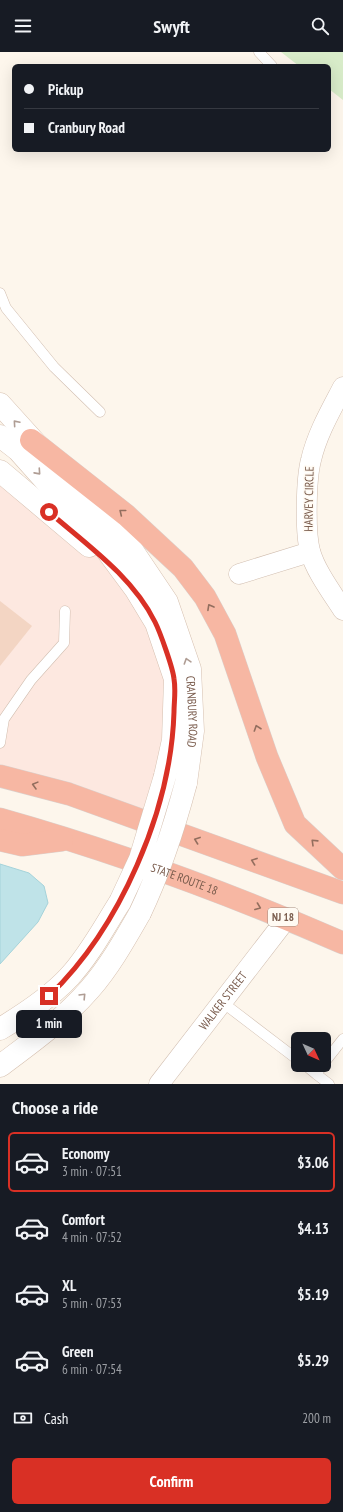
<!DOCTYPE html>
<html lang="en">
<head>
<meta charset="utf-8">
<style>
	body { margin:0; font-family:"PT Sans Narrow",sans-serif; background:#20242c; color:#f1f3f6; height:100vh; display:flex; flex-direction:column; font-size:15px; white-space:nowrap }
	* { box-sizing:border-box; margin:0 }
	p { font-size:13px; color:#9ea1a6 }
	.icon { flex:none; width:22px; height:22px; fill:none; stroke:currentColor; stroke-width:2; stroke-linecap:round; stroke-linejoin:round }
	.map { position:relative; height:1032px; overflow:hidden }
	.drawer { display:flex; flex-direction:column; background:#171b24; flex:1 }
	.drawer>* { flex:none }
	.banner { position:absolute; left:12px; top:12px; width:319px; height:88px; border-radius:6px; box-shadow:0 4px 16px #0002; display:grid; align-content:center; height:88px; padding:0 12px; background:#171b24 }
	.needle { width:26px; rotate:134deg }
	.tools { position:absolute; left:291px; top:980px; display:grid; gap:8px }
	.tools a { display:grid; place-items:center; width:40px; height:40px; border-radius:6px; background:#171b24; box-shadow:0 4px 16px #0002; font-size:20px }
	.end { position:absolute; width:18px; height:18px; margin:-9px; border:5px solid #d93025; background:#fff; box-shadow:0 0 0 2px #fff }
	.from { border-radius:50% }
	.bubble { position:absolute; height:28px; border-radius:6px; background:#171b24; box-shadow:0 4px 16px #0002; font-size:13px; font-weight:800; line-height:28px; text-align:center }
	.banner b { display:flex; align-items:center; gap:14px; height:38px; font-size:15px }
	.banner b+b { border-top:1px solid #363941 }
	.banner i { width:10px; height:10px; background:#f1f3f6 }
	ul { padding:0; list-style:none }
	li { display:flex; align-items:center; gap:12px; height:60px; margin:0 8px 6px; padding:0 4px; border:2px solid transparent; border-radius:6px }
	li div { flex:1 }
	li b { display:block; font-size:15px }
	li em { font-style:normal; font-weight:800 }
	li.on { border-color:#d93025 }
	li>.icon { width:36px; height:36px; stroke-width:1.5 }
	h2 { padding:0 12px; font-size:18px; line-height:48px }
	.pay { display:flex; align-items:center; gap:10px; height:44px; padding:0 12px; font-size:15px }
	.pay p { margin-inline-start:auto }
	.primary-button { display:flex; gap:8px; margin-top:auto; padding:8px 12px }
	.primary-button a { flex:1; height:46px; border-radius:6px; background:#d93025; color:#fff; font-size:16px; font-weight:800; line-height:46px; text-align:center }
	header { display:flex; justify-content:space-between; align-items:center; height:52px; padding:0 12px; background:#171b24; font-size:18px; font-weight:800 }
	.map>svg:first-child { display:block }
	.commercial { fill:#fde8e0 }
	.green { fill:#d8ecc9 }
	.water { fill:#bfe3e8; stroke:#a5d3da }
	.building { fill:#f3d5c3 }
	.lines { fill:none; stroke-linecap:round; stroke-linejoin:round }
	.lane-casing { stroke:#d1beb0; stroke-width:11 }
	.street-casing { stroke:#d1beb0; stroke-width:21 }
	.secondary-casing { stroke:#d6c0b0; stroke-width:23 }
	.highway-casing { stroke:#dad1cd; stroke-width:23 }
	.lane { stroke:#fff; stroke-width:10 }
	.street { stroke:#fff; stroke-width:20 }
	.secondary { stroke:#fff; stroke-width:22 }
	.highway { stroke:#f7b7a3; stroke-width:22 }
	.secondary-bridge-casing { stroke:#d6c0b0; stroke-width:23; stroke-linecap:butt }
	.secondary-bridge { stroke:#fff; stroke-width:22 }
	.oneway { stroke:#af9d94 }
	.oneway2 { stroke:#936e5e }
	.route { stroke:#d93025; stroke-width:5 }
	.labels { text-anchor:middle; stroke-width:3; stroke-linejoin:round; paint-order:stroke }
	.shield { fill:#fffaf3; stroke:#a28b7f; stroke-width:1 }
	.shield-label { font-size:11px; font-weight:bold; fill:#7a5c4d }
	.street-label { font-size:12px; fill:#7a5c4d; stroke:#fffaf3 }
</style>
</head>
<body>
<header><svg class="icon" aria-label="menu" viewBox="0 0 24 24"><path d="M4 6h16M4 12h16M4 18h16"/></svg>Swyft<svg class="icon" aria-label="search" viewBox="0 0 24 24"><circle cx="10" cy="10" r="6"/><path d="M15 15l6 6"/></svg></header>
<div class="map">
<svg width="343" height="1032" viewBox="0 0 343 1032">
	<rect width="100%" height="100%" fill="#fdf6ec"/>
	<path class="commercial" d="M0 419 97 501 136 538 175 627 150 772 0 724Z"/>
	<path class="green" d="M281 0H343V48L329 37V14H299Z"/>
	<path class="water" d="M0 812 29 821 44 834 48 851 38 870 0 912Z"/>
	<path class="building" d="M0 549 32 574 0 614Z"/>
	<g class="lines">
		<defs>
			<path id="lane" d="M259 0 272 14
				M0 241 6 256 54 315 100 360
				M0 691 4 667 31 628 64 591 65 559
				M222 950 298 1008
				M324 1011 343 987
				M305 1013 316 1022
				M323 1013 316 1022 329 1032"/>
			<g id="street">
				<path d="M343 335C331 358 317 382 311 408 306 427 305 480 310 499 315 518 332 541 343 558"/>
				<path d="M239 522 310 500"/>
				<path id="s1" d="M159 1032 287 866"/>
			</g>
			<g id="secondary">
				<path id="s2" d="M0 352 132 498 167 550 190 617 193 679 186 731"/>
				<path d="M0 384 18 398 102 492 136 538 156 571 175 627 173 688 165 724"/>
				<path d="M0 419 89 494"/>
				<path d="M0 977C25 962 51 945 70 924 90 902 104 875 120 850"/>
				<path d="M0 1014C31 991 64 967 90 937 110 914 125 887 140 861"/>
			</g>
			<g id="highway">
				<path d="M31 388 126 463 183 516 205 545 225 582 267 705 295 772 343 817"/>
				<path d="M0 724 69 742 343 841"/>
				<path id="s3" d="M0 767C117 800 231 842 343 891"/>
				<path d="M0 788 22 793 62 788"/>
			</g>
		</defs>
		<use href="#lane" class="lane-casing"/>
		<use href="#street" class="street-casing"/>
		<use href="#secondary" class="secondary-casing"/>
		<use href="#highway" class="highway-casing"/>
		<use href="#lane" class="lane"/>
		<use href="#street" class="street"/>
		<use href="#secondary" class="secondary"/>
		<use href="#highway" class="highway"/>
		<defs>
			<path id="secondary-bridge" d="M120 850 140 807 165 724
				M140 861C160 819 174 776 186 731"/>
		</defs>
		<use href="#secondary-bridge" class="secondary-bridge-casing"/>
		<use href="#secondary-bridge" class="secondary-bridge"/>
	</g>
	<defs><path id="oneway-chevron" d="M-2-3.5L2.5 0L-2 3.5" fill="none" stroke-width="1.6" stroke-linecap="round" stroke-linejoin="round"/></defs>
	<g class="oneway">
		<use href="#oneway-chevron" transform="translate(16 371) rotate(-131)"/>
		<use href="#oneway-chevron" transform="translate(38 420) rotate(48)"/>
		<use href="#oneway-chevron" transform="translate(187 609) rotate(-108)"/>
		<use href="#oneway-chevron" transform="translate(83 944) rotate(-46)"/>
	</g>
	<g class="oneway2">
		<use href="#oneway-chevron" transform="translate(122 460) rotate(-141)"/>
		<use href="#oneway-chevron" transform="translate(210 555) rotate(-119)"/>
		<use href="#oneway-chevron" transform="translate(257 676) rotate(-109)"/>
		<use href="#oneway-chevron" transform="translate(35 733) rotate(-165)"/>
		<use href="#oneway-chevron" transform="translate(197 788) rotate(-160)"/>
		<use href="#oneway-chevron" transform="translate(314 790) rotate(-136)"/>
		<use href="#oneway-chevron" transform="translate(254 809) rotate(-160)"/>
		<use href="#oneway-chevron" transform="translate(258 855) rotate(21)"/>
	</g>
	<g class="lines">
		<path class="route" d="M49 460C87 493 132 524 155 570 160 580 173 616 174 627 176 638 174 650 174 660 171 758 120 876 49 944"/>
	</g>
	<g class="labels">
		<rect class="shield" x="268" y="856" width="30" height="18" rx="3"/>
		<g class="shield-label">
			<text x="283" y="869">NJ 18</text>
		</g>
		<g class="street-label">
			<text transform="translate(309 447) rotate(-89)" y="4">HARVEY CIRCLE</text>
			<text dy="4" stroke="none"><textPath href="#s2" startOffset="373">CRANBURY ROAD</textPath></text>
			<text dy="4" stroke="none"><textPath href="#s3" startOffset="194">STATE ROUTE 18</textPath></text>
			<text dy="4" stroke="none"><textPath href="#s1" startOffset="105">WALKER STREET</textPath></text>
		</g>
	</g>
</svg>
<div class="tools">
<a><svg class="needle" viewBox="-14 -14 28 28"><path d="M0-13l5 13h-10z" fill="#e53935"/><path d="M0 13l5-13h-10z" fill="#9ea1a6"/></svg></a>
</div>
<i class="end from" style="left:49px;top:460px"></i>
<i class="end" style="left:49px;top:944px"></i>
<div class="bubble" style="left:16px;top:958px;width:66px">1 min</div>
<div class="banner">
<b><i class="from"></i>Pickup</b>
<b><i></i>Cranbury Road</b>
</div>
</div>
<section class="drawer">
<h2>Choose a ride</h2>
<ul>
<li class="on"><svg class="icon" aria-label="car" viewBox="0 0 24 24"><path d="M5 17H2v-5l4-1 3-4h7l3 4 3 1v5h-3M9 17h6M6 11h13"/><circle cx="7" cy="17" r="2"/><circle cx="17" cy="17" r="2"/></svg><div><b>Economy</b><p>3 min · 07:51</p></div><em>$3.06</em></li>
<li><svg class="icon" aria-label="car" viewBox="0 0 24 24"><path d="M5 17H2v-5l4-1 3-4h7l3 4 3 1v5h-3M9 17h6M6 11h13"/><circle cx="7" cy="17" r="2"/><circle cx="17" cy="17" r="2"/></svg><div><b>Comfort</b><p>4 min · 07:52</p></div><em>$4.13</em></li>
<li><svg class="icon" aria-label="car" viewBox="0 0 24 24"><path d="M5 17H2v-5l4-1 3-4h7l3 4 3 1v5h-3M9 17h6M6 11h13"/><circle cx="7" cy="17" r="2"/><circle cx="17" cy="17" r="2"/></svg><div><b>XL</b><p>5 min · 07:53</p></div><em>$5.19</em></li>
<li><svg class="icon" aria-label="car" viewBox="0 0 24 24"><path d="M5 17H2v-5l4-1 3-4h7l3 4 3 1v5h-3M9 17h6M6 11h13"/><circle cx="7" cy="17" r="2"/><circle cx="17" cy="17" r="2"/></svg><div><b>Green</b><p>6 min · 07:54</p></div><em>$5.29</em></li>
</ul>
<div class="pay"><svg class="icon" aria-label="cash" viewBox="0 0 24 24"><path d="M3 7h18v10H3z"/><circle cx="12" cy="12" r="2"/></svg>Cash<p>200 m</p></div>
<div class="primary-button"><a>Confirm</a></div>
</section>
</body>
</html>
